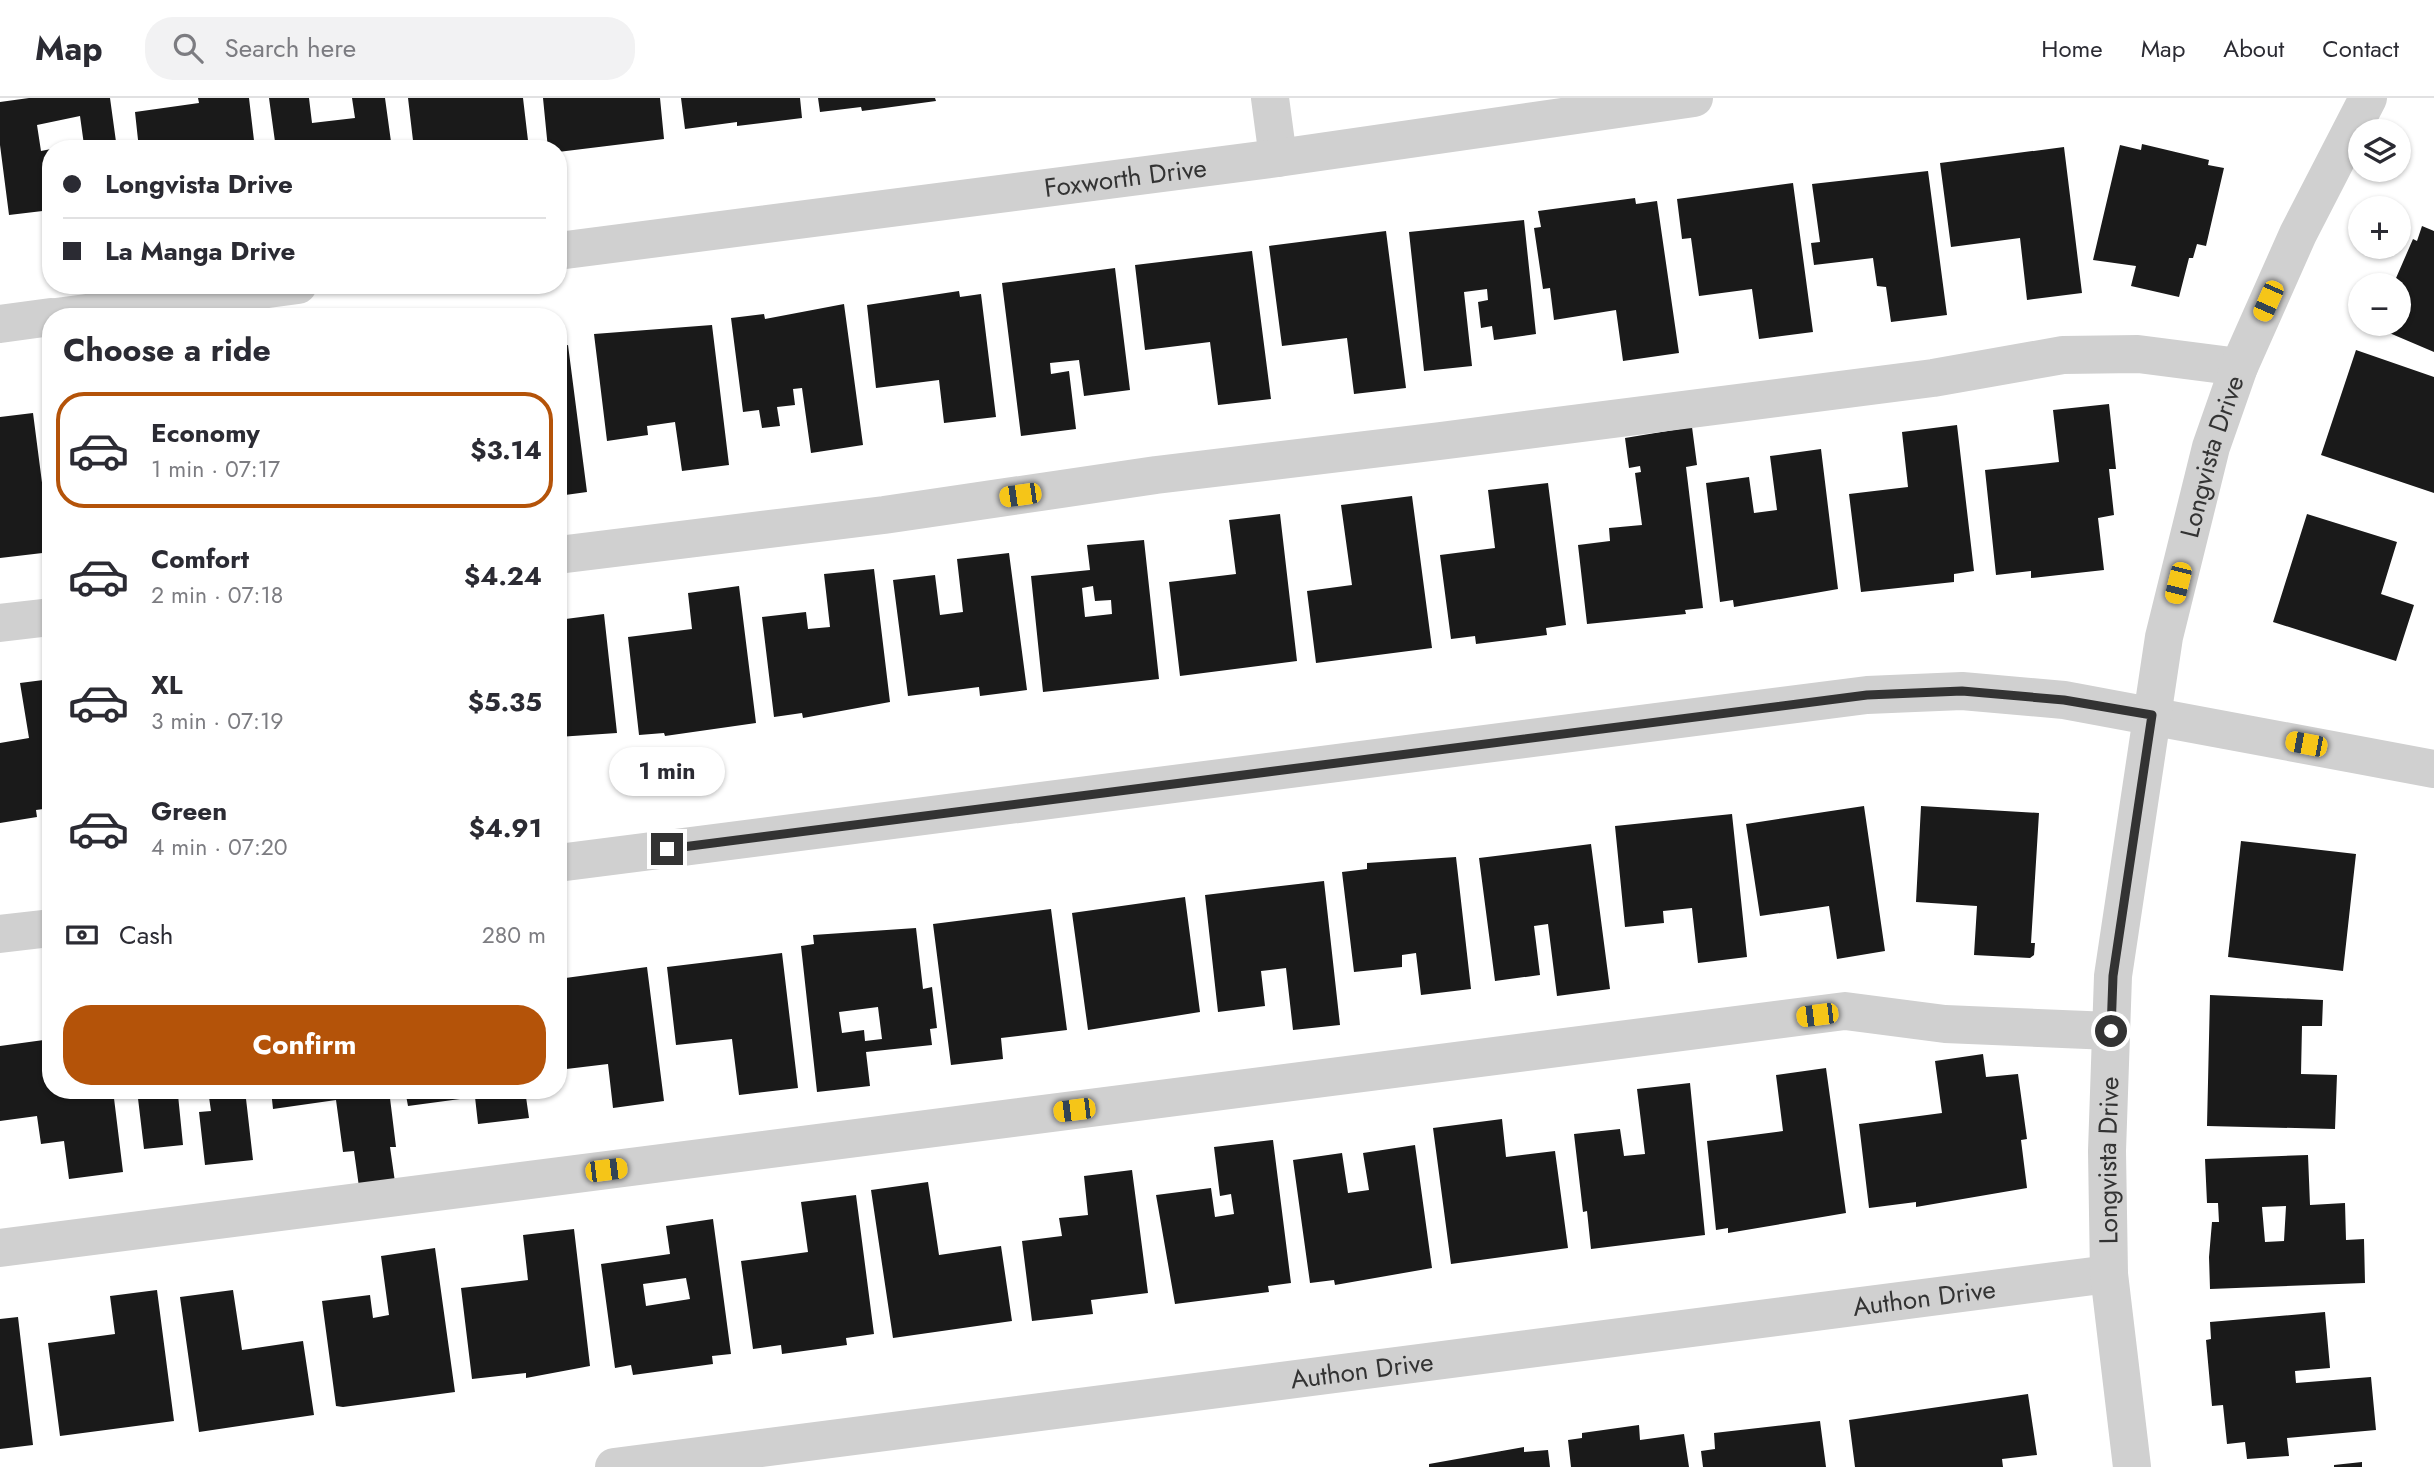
<!DOCTYPE html>
<html lang="en">
<head>
<meta charset="utf-8">
<style>
	body { margin:0; font-family:Jost,sans-serif; background:#f2f2f3; color:#2b2b33; height:100vh; display:flex; flex-direction:column; font-size:26px; white-space:nowrap }
	* { box-sizing:border-box; margin:0 }
	p { font-size:23px; color:#7c7c81 }
	.icon { flex:none; width:38px; height:38px; fill:none; stroke:currentColor; stroke-width:2; stroke-linecap:round; stroke-linejoin:round }
	.map { position:relative; flex:1; overflow:hidden }
	.sheet { position:absolute; left:42px; top:210px; width:525px; height:791px; display:flex; flex-direction:column; background:#fff; border-radius:28px; box-shadow:0 2px 5px #0004 }
	.sheet>* { flex:none }
	.guide { position:absolute; left:42px; top:42px; width:525px; height:154px; border-radius:28px; box-shadow:0 2px 5px #0004; display:grid; align-content:center; height:154px; padding:0 21px; background:#fff }
	.tools { position:absolute; left:2348px; top:21px; display:grid; gap:14px }
	.tools a { display:grid; place-items:center; width:63px; height:63px; border-radius:50%; background:#fff; box-shadow:0 2px 5px #0004; font-size:35px }
	.end { position:absolute; width:32px; height:32px; margin:-16px; border:9px solid #333; background:#fff; box-shadow:0 0 0 4px #fff }
	.from { border-radius:50% }
	.bubble { position:absolute; height:49px; border-radius:24px; background:#fff; box-shadow:0 2px 5px #0004; font-size:23px; font-weight:700; line-height:49px; text-align:center }
	.car { position:absolute; width:21px; height:42px; margin:-21px -10px; border-radius:9px; box-shadow:0 0 5px 2px #0007; background:linear-gradient(#f5c518 24%,#345 0 40%,#f5c518 0 76%,#345 0 86%,#f5c518 0) }
	.guide b { display:flex; align-items:center; gap:24px; height:66px; font-size:26px }
	.guide b+b { border-top:2px solid #e1e1e2 }
	.guide i { width:18px; height:18px; background:#2b2b33 }
	ul { padding:0; list-style:none }
	li { display:flex; align-items:center; gap:21px; height:116px; margin:0 14px 10px; padding:0 7px; border:4px solid transparent; border-radius:28px }
	li div { flex:1 }
	li b { display:block; font-size:26px }
	li em { font-style:normal; font-weight:700 }
	li.current { border-color:#b45309 }
	li>.icon { width:63px; height:63px; stroke-width:1.5 }
	h2 { padding:0 21px; font-size:32px; line-height:84px }
	.pay { display:flex; align-items:center; gap:18px; height:77px; padding:0 21px; font-size:26px }
	.pay p { margin-inline-start:auto }
	.button { display:flex; gap:14px; margin-top:auto; padding:14px 21px }
	.button a { flex:1; height:80px; border-radius:28px; background:#b45309; color:#fff; font-size:28px; font-weight:700; line-height:80px; text-align:center }
	header { display:flex; align-items:center; gap:42px; box-sizing:border-box; height:98px; padding:0 35px; background:#fff; border-bottom:2px solid #e1e1e2 }
	header strong { font-size:33px }
	nav { display:flex; gap:38px; margin-inline-start:auto; font-size:24px }
	.search { width:490px; height:63px; background:#f2f2f3; display:flex; align-items:center; gap:18px; box-sizing:border-box; padding:0 24px; border-radius:28px; color:#7c7c81; font-size:26px }
	.map>svg:first-child { display:block }
	.building { fill:#1a1a1a; fill-rule:evenodd }
	.lines { fill:none; stroke-linecap:round; stroke-linejoin:round }
	.minor { stroke:#d0d0d0; stroke-width:38 }
	.route { stroke:#333; stroke-width:9 }
	.labels { text-anchor:middle; stroke-width:7; stroke-linejoin:round; paint-order:stroke }
	.street-label { font-size:26px; fill:#333; stroke:#fff }
</style>
</head>
<body>
<header>
<strong>Map</strong>
<div class="search"><svg class="icon" aria-label="search" viewBox="0 0 24 24"><circle cx="10" cy="10" r="6"/><path d="M15 15l6 6"/></svg>Search here</div>
<nav><a>Home</a><a>Map</a><a>About</a><a>Contact</a></nav>
</header>
<div class="map">
<svg width="2434" height="1369" viewBox="0 0 2434 1369">
	<rect width="100%" height="100%" fill="#fff"/>
	<path class="building" d="M29 0H110L117 51H66L84 47 80 18 37 27 41 53 51 51V112L9 117 0 47V4Z
		M198 0H249L255 51H139L135 14 199 5Z
		M269 0H309L312 25 355 20 352 0H385L392 51H276Z
		M408 0H523L529 51H414Z
		M543 0H660L664 41 558 54V51H548Z
		M681 0H800L802 20 737 28V24L685 31Z
		M818 0H935L936 3 862 13 861 9 820 14Z
		M2142 46 2209 62 2208 67 2224 70 2206 148 2197 146 2193 160H2189L2179 199 2131 188 2136 168 2093 162 2120 47 2141 52Z
		M2064 49 2082 195 2027 202 2020 140 1951 149 1940 65Z
		M1928 73 1947 217 1891 224 1886 189 1877 188 1873 160 1814 167 1811 145 1820 144 1812 86Z
		M1793 85 1813 234 1759 241 1752 191 1699 198 1691 140 1682 141 1677 101Z
		M1635 100 1636 106 1657 103 1679 255 1623 263 1616 212 1554 222 1550 190 1543 191 1534 130 1541 129 1538 113Z
		M1524 122 1536 236 1494 242 1492 228 1481 230 1478 204 1488 202 1487 191 1464 194 1472 268 1424 273 1409 134Z
		M2422 128 2434 133V254L2380 231 2382 226H2399V187H2393L2413 141 2417 143Z
		M1386 133 1406 290 1354 296 1347 240 1282 248 1269 148Z
		M1252 153 1271 301 1218 307 1210 244 1145 252 1135 167Z
		M1115 170 1130 292 1084 298 1079 262 1050 265 1051 276 1069 273 1076 331 1021 338 1002 185Z
		M959 193 960 199 981 196 996 319 944 325 939 282 876 290 867 207Z
		M844 206 863 347 811 355 802 290 793 291 795 307 777 309 780 328 762 330 759 312 743 314 731 220 764 216 765 221Z
		M712 227 729 367 682 373 675 324 647 328 648 337 607 343 594 236Z
		M568 247 587 394 558 398V249Z
		M2356 252 2434 279V395L2321 357Z
		M2109 306 2116 371H2109L2114 417 2098 420 2104 472 2031 480V473L1996 477 1985 372 2059 364 2053 312Z
		M33 315 51 454 0 460V319Z
		M1957 327 1974 473 1954 476V484L1861 494 1849 396 1908 389 1902 334Z
		M1692 329 1697 367 1686 369 1703 510 1685 512 1686 516 1587 526 1578 447 1610 443 1609 430 1642 427 1635 375 1641 374 1640 368 1629 370 1625 340Z
		M1821 351 1838 491 1734 509 1733 502 1720 504 1706 385 1749 379 1754 415 1777 412 1770 358Z
		M1548 385 1566 527 1546 530 1547 537 1476 546 1475 538 1451 541 1440 457 1495 450 1488 392Z
		M1412 398 1432 550 1316 565 1307 493 1352 487 1341 407Z
		M1280 416 1297 563 1180 578 1169 484 1236 476 1229 422Z
		M2307 416 2397 444 2381 496 2414 507 2396 563 2273 524Z
		M1144 442 1159 581 1043 594 1031 478 1090 472 1087 447ZM1093 488 1095 503 1111 502 1112 516 1085 519 1082 490Z
		M1009 455 1027 592 980 598 979 589 908 598 893 482 935 477 940 517 963 514 957 461Z
		M874 471 890 604 803 620 802 615 774 619 762 519 806 514 808 531 830 529 824 476Z
		M739 488 756 625 665 638 664 635 639 637 628 539 692 531 688 495Z
		M604 516 617 635 558 639V559L563 558 558 522Z
		M51 581V710L36 712 37 719 0 725V645L29 640 20 585Z
		M1864 708 1885 853 1837 861 1829 808 1760 818 1746 726Z
		M1921 708 2039 715 2031 845H2035L2034 857 2030 860 1974 857 1977 808 1916 804Z
		M1732 716 1747 859 1698 865 1692 810 1663 813 1664 825 1625 829 1615 728Z
		M2241 743 2356 756 2343 873 2228 859Z
		M1591 746 1610 891 1557 898 1548 826 1534 828 1540 877 1495 883 1479 760Z
		M1456 759 1471 891 1421 897 1416 855 1402 857V869L1354 874 1342 774 1367 771V765Z
		M1324 783 1340 927 1293 932 1286 870 1261 873 1265 908 1218 914 1205 797Z
		M1185 799 1200 914 1088 932 1072 815Z
		M1051 811 1067 932 1001 940 1003 961 951 967 933 826Z
		M916 830 923 891 932 889 937 930 930 931 932 947 866 954 870 988 817 994 801 848 814 846 813 837ZM878 909 882 941 865 943 864 932 842 935 839 914Z
		M782 855 798 990 739 997 732 941 676 947 667 869Z
		M647 869 664 1003 613 1010 608 966 558 972V881Z
		M2210 897 2323 902 2322 928H2302L2301 976 2337 977 2335 1031 2207 1028Z
		M51 941V992H113L123 1074 69 1081 64 1043 41 1046 37 1018 0 1023V948Z
		M1983 956 1986 979 2018 976 2027 1041 2021 1042 2027 1090 1916 1109V1104L1869 1110 1859 1026 1942 1015 1935 963Z
		M1826 970 1846 1115 1728 1135V1130L1716 1132 1707 1043 1783 1033 1776 977Z
		M1690 985 1705 1137 1591 1151 1587 1113 1583 1114 1574 1036 1620 1031 1624 1058 1645 1056 1637 991Z
		M137 992H202L178 997 183 1047 144 1051Z
		M208 992H245L253 1062 205 1067 199 1014 211 1013Z
		M271 992H389L396 1049H390L395 1084 359 1089 354 1053 343 1054 336 1002 273 1011Z
		M405 992H525L529 1020 478 1026 475 999 408 1008Z
		M1502 1021 1506 1059 1555 1053 1568 1150 1451 1166 1433 1030Z
		M1273 1042 1291 1185 1268 1188 1269 1194 1175 1206 1156 1097 1211 1090 1215 1119 1234 1116 1231 1096 1220 1098 1214 1049Z
		M1415 1047 1432 1170 1335 1187 1334 1182 1310 1185 1293 1062 1342 1055 1348 1095 1369 1092 1363 1055Z
		M2308 1057 2310 1107 2345 1105 2346 1142 2364 1141 2365 1185 2210 1191 2209 1159 2212 1124H2219L2218 1105H2207L2205 1061ZM2286 1108 2284 1143 2265 1144 2262 1109Z
		M1132 1072 1148 1195 1091 1202 1093 1216 1032 1223 1022 1143 1062 1138 1059 1120 1088 1117 1084 1078Z
		M928 1084 939 1157 1001 1148 1012 1223 893 1240 871 1092Z
		M856 1097 874 1236 846 1240 847 1247 782 1256 781 1247 753 1251 741 1163 808 1154 801 1104Z
		M713 1121 731 1256 712 1258 713 1266 633 1277 631 1267 615 1270 601 1166 670 1156 666 1128ZM686 1180 690 1201 646 1208 643 1186Z
		M574 1131 590 1268 526 1280V1275L472 1281 461 1190 528 1182 523 1137Z
		M435 1150 455 1294 343 1309 336 1308 322 1203 370 1197 373 1220 389 1217 381 1158Z
		M157 1192 174 1323 60 1338 48 1245 115 1236 110 1198Z
		M233 1192 242 1252 303 1243 314 1317 199 1334 180 1199Z
		M2325 1214 2330 1270 2295 1273 2296 1285 2371 1279 2376 1332 2287 1340 2289 1358 2247 1361 2245 1344 2227 1346 2223 1307 2212 1308 2206 1242 2211 1241 2210 1224Z
		M18 1219 33 1347 0 1351V1221Z
		M2028 1296 2037 1357 2002 1361 2003 1369H1855L1849 1322Z
		M1820 1323 1826 1369H1703L1701 1353 1715 1351 1714 1335Z
		M1639 1327 1640 1342 1684 1336 1689 1369H1571L1568 1342 1582 1340V1335Z
		M1524 1349V1354L1548 1352 1550 1369H1429V1366Z
		M2362 1364V1369H2334V1367Z"/>
	<g class="lines">
		<g class="minor">
			<path d="M1270 0 1278 60"/>
			<path id="s1" d="M558 153 1278 60 1694 0"/>
			<path d="M56 219 298 187"/>
			<path d="M0 226 51 219"/>
			<path d="M558 457 884 417 1156 377 1440 343 1933 280 2063 257 2138 256 2239 269"/>
			<path d="M0 525 51 519"/>
			<path d="M558 765 1867 597 1962 593 2064 602 2434 671"/>
			<path d="M0 836 51 830"/>
			<path d="M0 1150 1845 913 1945 926 2111 933"/>
			<path id="s2" d="M614 1369 2109 1176"/>
			<path id="s3" d="M2132 1369 2109 1176 2107 1053 2113 878 2164 539 2211 349 2239 269 2298 136 2368 0"/>
		</g>
	</g>
	<g class="lines">
		<path class="route" d="M667 751 1867 597 1962 593 2064 602 2152 617 2113 878 2111 933"/>
	</g>
	<g class="labels">
		<g class="street-label">
			<text dy="9" stroke="none"><textPath href="#s1" startOffset="572">Foxworth Drive</textPath></text>
			<text dy="9" stroke="none"><textPath href="#s3" startOffset="1022">Longvista Drive</textPath></text>
			<text dy="9" stroke="none"><textPath href="#s3" startOffset="308">Longvista Drive</textPath></text>
			<text dy="9" stroke="none"><textPath href="#s2" startOffset="1321">Authon Drive</textPath></text>
			<text dy="9" stroke="none"><textPath href="#s2" startOffset="754">Authon Drive</textPath></text>
		</g>
	</g>
</svg>
<div class="tools">
<a><svg class="icon" aria-label="layers" viewBox="0 0 24 24"><path d="M12 4l9 5-9 5-9-5zM3 14l9 5 9-5"/></svg></a>
<a>+</a>
<a>−</a>
</div>
<i class="end from" style="left:2111px;top:933px"></i>
<i class="end" style="left:667px;top:751px"></i>
<div class="bubble" style="left:609px;top:649px;width:116px">1 min</div>
<i class="car" style="left:2268px;top:203px;rotate:204deg"></i>
<i class="car" style="left:1020px;top:397px;rotate:262deg"></i>
<i class="car" style="left:2178px;top:485px;rotate:194deg"></i>
<i class="car" style="left:2306px;top:646px;rotate:281deg"></i>
<i class="car" style="left:1817px;top:917px;rotate:263deg"></i>
<i class="car" style="left:1074px;top:1012px;rotate:263deg"></i>
<i class="car" style="left:606px;top:1072px;rotate:83deg"></i>
<div class="guide">
<b><i class="from"></i>Longvista Drive</b>
<b><i></i>La Manga Drive</b>
</div>
<section class="sheet">
<h2>Choose a ride</h2>
<ul>
<li class="current"><svg class="icon" aria-label="car" viewBox="0 0 24 24"><path d="M5 17H2v-5l4-1 3-4h7l3 4 3 1v5h-3M9 17h6M6 11h13"/><circle cx="7" cy="17" r="2"/><circle cx="17" cy="17" r="2"/></svg><div><b>Economy</b><p>1 min · 07:17</p></div><em>$3.14</em></li>
<li><svg class="icon" aria-label="car" viewBox="0 0 24 24"><path d="M5 17H2v-5l4-1 3-4h7l3 4 3 1v5h-3M9 17h6M6 11h13"/><circle cx="7" cy="17" r="2"/><circle cx="17" cy="17" r="2"/></svg><div><b>Comfort</b><p>2 min · 07:18</p></div><em>$4.24</em></li>
<li><svg class="icon" aria-label="car" viewBox="0 0 24 24"><path d="M5 17H2v-5l4-1 3-4h7l3 4 3 1v5h-3M9 17h6M6 11h13"/><circle cx="7" cy="17" r="2"/><circle cx="17" cy="17" r="2"/></svg><div><b>XL</b><p>3 min · 07:19</p></div><em>$5.35</em></li>
<li><svg class="icon" aria-label="car" viewBox="0 0 24 24"><path d="M5 17H2v-5l4-1 3-4h7l3 4 3 1v5h-3M9 17h6M6 11h13"/><circle cx="7" cy="17" r="2"/><circle cx="17" cy="17" r="2"/></svg><div><b>Green</b><p>4 min · 07:20</p></div><em>$4.91</em></li>
</ul>
<div class="pay"><svg class="icon" aria-label="cash" viewBox="0 0 24 24"><path d="M3 7h18v10H3z"/><circle cx="12" cy="12" r="2"/></svg>Cash<p>280 m</p></div>
<div class="button"><a>Confirm</a></div>
</section>
</div>
</body>
</html>
